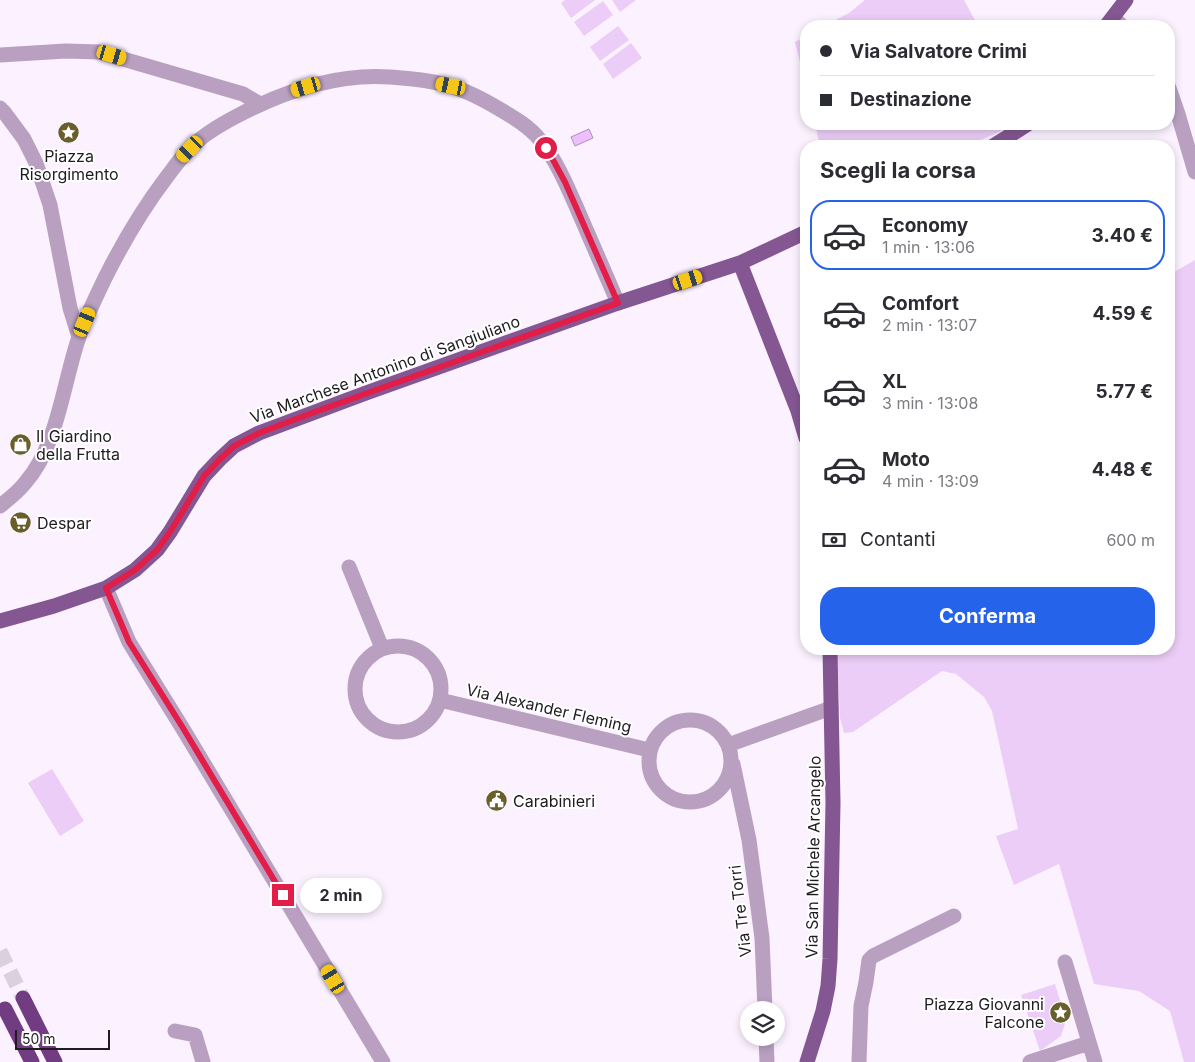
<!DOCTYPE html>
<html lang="it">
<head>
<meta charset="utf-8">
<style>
	body { margin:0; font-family:Inter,sans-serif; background:#f7f7f7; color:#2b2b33; height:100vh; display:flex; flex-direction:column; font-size:19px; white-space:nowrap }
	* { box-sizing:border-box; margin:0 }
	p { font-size:16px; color:#7c7c81 }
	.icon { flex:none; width:28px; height:28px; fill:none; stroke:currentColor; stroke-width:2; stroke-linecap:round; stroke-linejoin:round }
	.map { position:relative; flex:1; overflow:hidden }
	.panel { position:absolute; left:800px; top:140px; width:375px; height:515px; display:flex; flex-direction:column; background:#fff; border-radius:20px; box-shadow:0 2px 8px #0003 }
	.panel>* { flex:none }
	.guide { position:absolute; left:800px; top:20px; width:375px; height:110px; border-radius:20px; box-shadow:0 2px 8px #0003; display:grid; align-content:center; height:110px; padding:0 20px; background:#fff }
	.controls { position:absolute; left:740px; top:1001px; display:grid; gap:10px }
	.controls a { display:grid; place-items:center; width:45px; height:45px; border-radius:50%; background:#fff; box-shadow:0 2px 8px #0003; font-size:25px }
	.scale { position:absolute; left:15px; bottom:12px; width:95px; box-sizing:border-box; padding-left:5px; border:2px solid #1f1b21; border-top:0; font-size:14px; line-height:18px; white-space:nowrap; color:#1f1b21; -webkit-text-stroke:4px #fff; paint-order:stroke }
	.end { position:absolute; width:22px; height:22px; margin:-11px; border:6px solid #e11d48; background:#fff; box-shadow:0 0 0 2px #fff }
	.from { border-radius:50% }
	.bubble { position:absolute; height:35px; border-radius:18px; background:#fff; box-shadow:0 2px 8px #0003; font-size:16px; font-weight:700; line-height:35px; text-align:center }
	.car { position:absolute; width:15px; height:30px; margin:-15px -8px; border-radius:6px; box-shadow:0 0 4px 1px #0007; background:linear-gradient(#f5c518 24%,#345 0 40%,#f5c518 0 76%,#345 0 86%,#f5c518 0) }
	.guide b { display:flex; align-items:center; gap:18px; height:48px; font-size:19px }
	.guide b+b { border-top:1px solid #e1e1e2 }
	.guide i { width:12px; height:12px; background:#2b2b33 }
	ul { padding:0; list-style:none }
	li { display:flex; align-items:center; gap:15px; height:70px; margin:0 10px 8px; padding:0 10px; border:2px solid transparent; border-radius:20px }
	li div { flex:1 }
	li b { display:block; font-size:19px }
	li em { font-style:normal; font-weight:700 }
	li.on { border-color:#2563eb }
	li>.icon { width:45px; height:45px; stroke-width:1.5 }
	h2 { padding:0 20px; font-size:22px; line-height:60px }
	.pay { display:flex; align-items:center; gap:12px; height:55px; padding:0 20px; font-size:19px }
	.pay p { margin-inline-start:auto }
	.action { display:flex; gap:10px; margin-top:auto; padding:10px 20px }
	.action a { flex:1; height:58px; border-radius:20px; background:#2563eb; color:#fff; font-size:20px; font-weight:700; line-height:58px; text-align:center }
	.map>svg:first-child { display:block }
	.green { fill:#eccdf7 }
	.water { fill:#eebffd; stroke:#b08ebb }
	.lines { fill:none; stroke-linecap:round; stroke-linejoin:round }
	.highway-tunnel { stroke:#dad1de; stroke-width:15; stroke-dasharray:15 8; stroke-linecap:butt }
	.minor { stroke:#b9a0c1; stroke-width:15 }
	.major { stroke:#845793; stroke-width:15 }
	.highway { stroke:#713c82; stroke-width:15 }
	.route { stroke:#e11d48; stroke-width:6 }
	.labels { text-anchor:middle; stroke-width:4; stroke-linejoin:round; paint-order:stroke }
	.poi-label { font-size:16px; fill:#1f1b21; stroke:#fff; text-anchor:start }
	.street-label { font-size:16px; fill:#1f1b21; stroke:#fff }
</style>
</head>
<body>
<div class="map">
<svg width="1195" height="1062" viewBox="0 0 1195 1062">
	<rect width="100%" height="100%" fill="#fbf1ff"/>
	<path class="green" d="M565 0H595L571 18 561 3Z
		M612 0H636L620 12Z
		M865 0H964L978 26H824L849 13Z
		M603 1 613 15 584 36 574 22Z
		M618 26 629 40 600 61 590 47Z
		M806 36V87L795 42Z
		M631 43 642 58 613 79 603 64Z
		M815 124H1009L999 132 967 146H820Z
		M1195 260V1062H1184L1170 1011 1139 991 1094 984 1059 864 1014 885 996 836 1018 829 992 711 984 697 956 674 942 671 853 732 844 733 840 718 837 649H1169V275Z
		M52 769 84 821 60 836 28 783Z
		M1055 984 1066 1020 1061 1036 1040 1051 1021 995Z"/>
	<path class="water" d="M589 129 593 138 575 146 571 137Z"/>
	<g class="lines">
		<path class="highway-tunnel" d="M0 951 23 998"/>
		<path class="minor" d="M1113 17 1122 26
			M0 55 66 51 99 52 243 94 260 104
			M1169 88 1178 114 1195 172
			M0 108 4 112 24 139 36 163 50 205 70 308 79 337
			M0 506C9 499 18 492 25 483 58 446 63 383 79 337 86 317 96 297 105 278 123 242 141 211 166 178 176 165 185 151 198 141 209 131 222 124 235 117 282 92 336 73 390 77 411 79 432 80 453 87 470 92 486 101 501 110 515 118 530 127 540 140 557 161 568 188 579 213 592 243 605 273 618 303
			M349 567 382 648
			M106 588 129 642 183 729 383 1062
			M355 689a43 43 0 1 1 86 0a43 43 0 1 1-86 0Z
			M440 700 649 750
			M649 761a41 41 0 1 1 82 0a41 41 0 1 1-82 0Z
			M728 745 831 708
			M733 764 749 840 762 938 765 1010
			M1065 962 1095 1062
			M175 1031 195 1035 203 1062
			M766 1038 767 1062
			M859 1062 861 1006 866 982 869 960 873 956 954 916
			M1030 1062 1089 1043"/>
		<path class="major" d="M1106 26 1126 0
			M993 146 1028 124
			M740 263 798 411 806 438
			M0 621 54 606 106 588 135 570 157 550 170 532 204 476 219 460 234 446 259 433 366 393 618 303 740 263 806 232
			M807 1062 823 1011 828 986 830 959 833 803 830 649"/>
		<path class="highway" d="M23 998 55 1062
			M5 1009 32 1062"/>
	</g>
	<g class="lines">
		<path class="route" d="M283 895 183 728 129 642 106 588 135 570 157 550 170 532 204 476 219 460 234 446 259 433 312 413 618 303 565 182 552 158 546 148"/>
	</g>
	<defs>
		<symbol id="sight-disc" viewBox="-11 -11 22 22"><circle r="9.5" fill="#6a5f2c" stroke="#fff"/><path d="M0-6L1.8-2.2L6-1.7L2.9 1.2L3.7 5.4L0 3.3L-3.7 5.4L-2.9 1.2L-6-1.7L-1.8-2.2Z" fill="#fff"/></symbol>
		<symbol id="shop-disc" viewBox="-11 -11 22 22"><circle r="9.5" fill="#6a5f2c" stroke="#fff"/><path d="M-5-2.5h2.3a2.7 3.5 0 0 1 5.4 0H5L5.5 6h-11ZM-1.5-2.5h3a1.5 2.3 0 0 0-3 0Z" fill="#fff"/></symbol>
		<symbol id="supermarket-disc" viewBox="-11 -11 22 22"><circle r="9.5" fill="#6a5f2c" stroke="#fff"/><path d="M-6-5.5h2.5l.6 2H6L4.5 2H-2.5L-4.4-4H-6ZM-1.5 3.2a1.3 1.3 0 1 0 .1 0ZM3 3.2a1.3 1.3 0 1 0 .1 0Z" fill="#fff"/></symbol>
		<symbol id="civic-disc" viewBox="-11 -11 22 22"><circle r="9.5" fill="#6a5f2c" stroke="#fff"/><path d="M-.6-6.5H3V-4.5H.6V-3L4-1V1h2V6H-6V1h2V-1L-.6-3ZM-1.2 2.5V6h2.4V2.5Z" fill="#fff"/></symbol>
	</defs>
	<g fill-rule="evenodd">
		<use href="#sight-disc" x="56" y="120" width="25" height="25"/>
		<use href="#shop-disc" x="8" y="432" width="25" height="25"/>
		<use href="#supermarket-disc" x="8" y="510" width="25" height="25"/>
		<use href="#civic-disc" x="484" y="788" width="25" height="25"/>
		<use href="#sight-disc" x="1048" y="1000" width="25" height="25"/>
	</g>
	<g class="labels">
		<g class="poi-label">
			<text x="69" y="162" text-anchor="middle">Piazza<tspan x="69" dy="18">Risorgimento</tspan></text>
			<text x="36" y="442">Il Giardino<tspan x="36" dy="18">della Frutta</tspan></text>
			<text x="37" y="529">Despar</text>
			<text x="513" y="807">Carabinieri</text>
			<text x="1044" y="1010" text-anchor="end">Piazza Giovanni<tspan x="1044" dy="18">Falcone</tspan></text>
		</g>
		<g class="street-label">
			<text transform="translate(385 369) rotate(-20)" y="6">Via Marchese Antonino di Sangiuliano</text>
			<text transform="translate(549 708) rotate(13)" y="6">Via Alexander Fleming</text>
			<text transform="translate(813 857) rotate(-89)" y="6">Via San Michele Arcangelo</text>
			<text transform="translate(740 911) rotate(-97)" y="6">Via Tre Torri</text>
		</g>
	</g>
</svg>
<div class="controls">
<a><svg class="icon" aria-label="layers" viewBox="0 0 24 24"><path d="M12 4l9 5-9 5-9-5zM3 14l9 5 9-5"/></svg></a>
</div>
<div class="scale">50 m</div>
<i class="end from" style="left:546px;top:148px"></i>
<i class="end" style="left:283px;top:895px"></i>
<div class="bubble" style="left:300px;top:878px;width:82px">2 min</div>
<i class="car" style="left:112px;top:55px;rotate:106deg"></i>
<i class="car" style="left:451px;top:86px;rotate:282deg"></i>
<i class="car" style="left:306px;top:87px;rotate:254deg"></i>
<i class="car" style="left:190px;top:149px;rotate:224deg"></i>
<i class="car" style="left:688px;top:280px;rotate:72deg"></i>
<i class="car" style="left:85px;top:322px;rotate:23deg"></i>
<i class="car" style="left:333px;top:979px;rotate:329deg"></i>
<div class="guide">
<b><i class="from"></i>Via Salvatore Crimi</b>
<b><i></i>Destinazione</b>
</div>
<section class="panel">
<h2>Scegli la corsa</h2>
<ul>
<li class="on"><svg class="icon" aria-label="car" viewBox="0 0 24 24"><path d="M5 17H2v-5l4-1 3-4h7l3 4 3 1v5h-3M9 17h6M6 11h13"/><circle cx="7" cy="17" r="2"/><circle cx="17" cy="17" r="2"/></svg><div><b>Economy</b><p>1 min · 13:06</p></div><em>3.40 €</em></li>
<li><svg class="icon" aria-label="car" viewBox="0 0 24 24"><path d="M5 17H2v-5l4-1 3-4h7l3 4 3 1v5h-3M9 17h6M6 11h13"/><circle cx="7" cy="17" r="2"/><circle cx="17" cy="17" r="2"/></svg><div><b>Comfort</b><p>2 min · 13:07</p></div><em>4.59 €</em></li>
<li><svg class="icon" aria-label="car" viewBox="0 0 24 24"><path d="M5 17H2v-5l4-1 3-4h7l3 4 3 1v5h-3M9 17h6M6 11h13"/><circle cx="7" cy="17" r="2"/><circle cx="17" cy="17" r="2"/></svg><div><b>XL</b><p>3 min · 13:08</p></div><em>5.77 €</em></li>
<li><svg class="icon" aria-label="car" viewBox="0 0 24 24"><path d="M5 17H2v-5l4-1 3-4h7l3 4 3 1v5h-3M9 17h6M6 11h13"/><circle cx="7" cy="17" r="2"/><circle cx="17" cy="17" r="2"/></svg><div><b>Moto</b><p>4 min · 13:09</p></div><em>4.48 €</em></li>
</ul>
<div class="pay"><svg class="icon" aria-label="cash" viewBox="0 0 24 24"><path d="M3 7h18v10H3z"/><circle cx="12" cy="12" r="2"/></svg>Contanti<p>600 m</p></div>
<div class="action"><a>Conferma</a></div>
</section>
</div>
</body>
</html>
